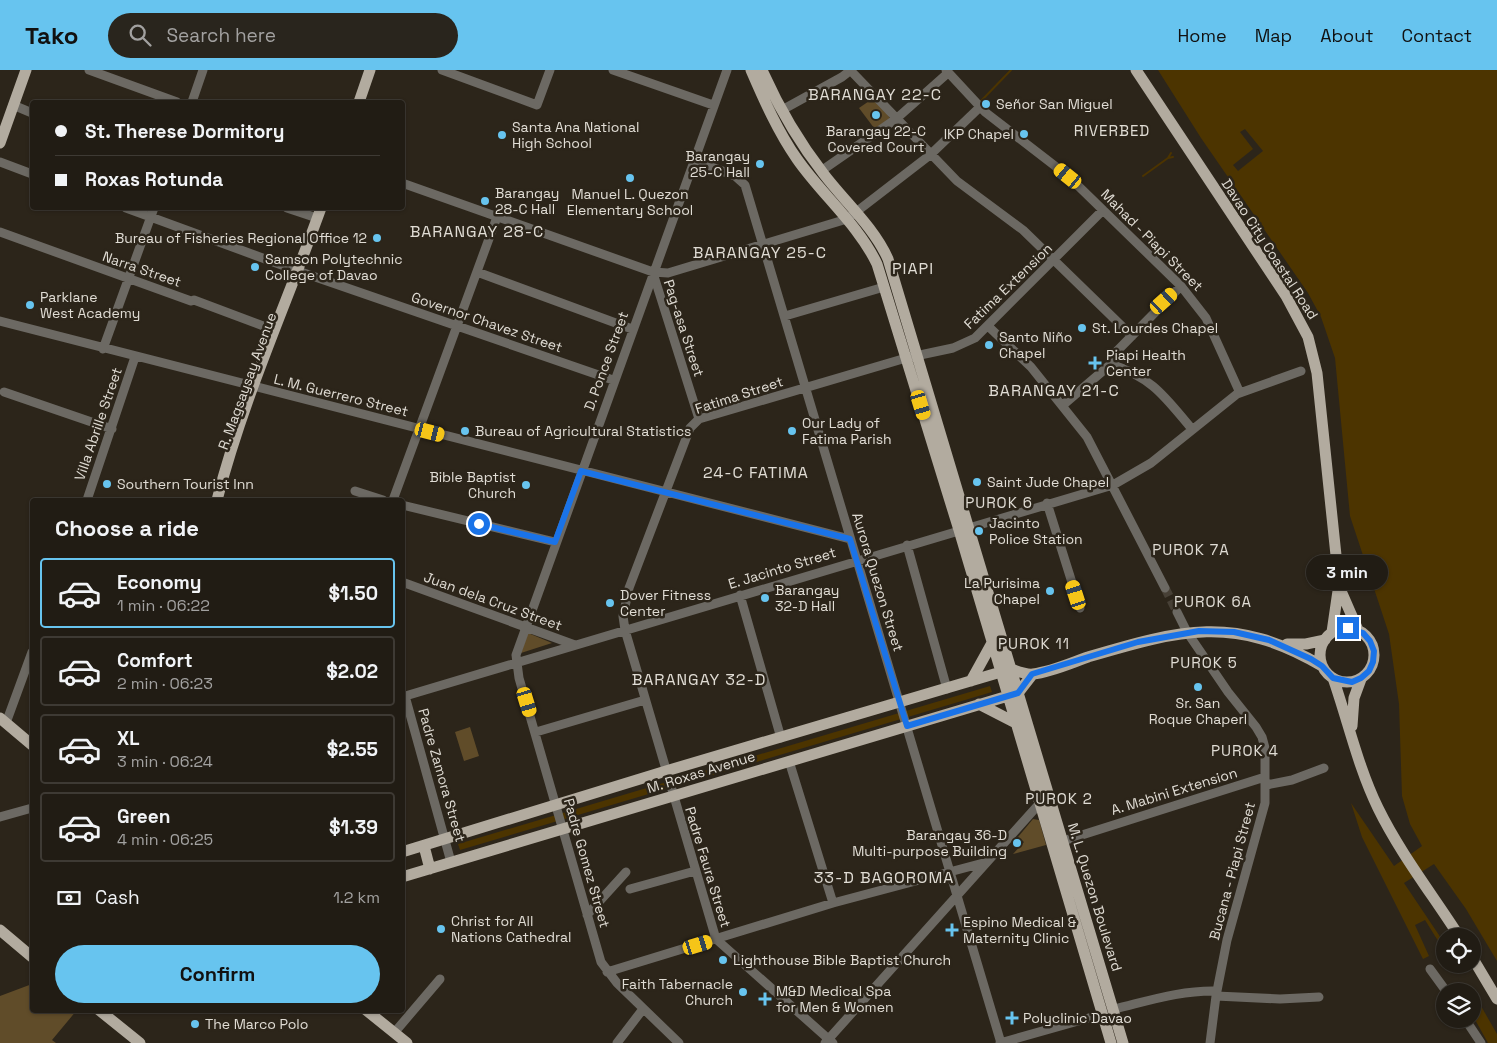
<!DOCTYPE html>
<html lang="en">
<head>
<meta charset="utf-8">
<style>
	body { margin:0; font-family:"Space Grotesk",sans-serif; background:#29251d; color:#f1f3f6; height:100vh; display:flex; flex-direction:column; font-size:19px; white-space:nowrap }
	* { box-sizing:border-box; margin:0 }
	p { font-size:16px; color:#a2a1a0 }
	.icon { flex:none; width:28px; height:28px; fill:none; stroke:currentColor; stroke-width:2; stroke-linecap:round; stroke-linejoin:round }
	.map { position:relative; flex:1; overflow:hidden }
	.drawer { position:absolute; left:30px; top:428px; width:375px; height:515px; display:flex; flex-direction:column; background:#211c14; border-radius:5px; box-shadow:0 1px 4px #0004,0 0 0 1px #3e3a34 }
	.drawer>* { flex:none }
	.banner { position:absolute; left:30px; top:30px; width:375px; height:110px; border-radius:5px; box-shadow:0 1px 4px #0004,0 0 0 1px #3e3a34; display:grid; align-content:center; height:110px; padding:0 25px; background:#211c14 }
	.fabs { position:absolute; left:1436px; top:858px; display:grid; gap:10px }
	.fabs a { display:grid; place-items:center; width:45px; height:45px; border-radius:50%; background:#211c14; box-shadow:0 1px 4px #0004,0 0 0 1px #3e3a34; font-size:25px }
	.end { position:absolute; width:22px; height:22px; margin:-11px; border:6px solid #1a73e8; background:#fff; box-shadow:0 0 0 2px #fff }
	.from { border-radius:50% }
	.bubble { position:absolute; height:35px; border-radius:18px; background:#211c14; box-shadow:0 1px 4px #0004,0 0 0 1px #3e3a34; font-size:16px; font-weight:800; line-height:35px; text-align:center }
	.car { position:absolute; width:15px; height:30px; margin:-15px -8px; border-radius:6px; box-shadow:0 0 4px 1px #0007; background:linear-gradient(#f5c518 24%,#345 0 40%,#f5c518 0 76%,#345 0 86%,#f5c518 0) }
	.banner b { display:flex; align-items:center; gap:18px; height:48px; font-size:19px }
	.banner b+b { border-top:1px solid #3e3a34 }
	.banner i { width:12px; height:12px; background:#f1f3f6 }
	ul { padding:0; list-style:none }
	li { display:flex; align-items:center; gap:15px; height:70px; margin:0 10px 8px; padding:0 15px; border:2px solid #3e3a34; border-radius:5px }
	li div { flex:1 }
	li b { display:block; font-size:19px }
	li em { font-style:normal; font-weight:800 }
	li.current { border-color:#67c4ef }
	li>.icon { width:45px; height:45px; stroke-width:1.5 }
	h2 { padding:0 25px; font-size:22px; line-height:60px }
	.pay { display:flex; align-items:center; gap:12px; height:55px; padding:0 25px; font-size:19px }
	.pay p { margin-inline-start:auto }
	.action { display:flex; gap:10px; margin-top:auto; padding:10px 25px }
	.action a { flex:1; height:58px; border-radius:30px; background:#67c4ef; color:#111; font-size:20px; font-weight:800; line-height:58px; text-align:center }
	header { display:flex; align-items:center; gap:30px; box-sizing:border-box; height:70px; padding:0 25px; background:#67c4ef; color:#111 }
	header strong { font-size:24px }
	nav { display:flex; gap:28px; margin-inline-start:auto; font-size:18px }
	.search { width:350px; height:45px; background:#29251d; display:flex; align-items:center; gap:12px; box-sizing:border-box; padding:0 18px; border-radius:28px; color:#a2a1a0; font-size:19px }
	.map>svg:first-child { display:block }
	.green { fill:#604c29 }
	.water { fill:#4c3400 }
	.pier { fill:#2c251a }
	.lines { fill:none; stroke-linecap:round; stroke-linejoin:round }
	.stream { stroke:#4c3400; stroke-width:2 }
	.minor-tunnel { stroke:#474036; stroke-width:9; stroke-dasharray:9 4.5; stroke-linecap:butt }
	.minor { stroke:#6c6963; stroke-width:9 }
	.major { stroke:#b2ab9f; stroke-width:11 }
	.route { stroke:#1a73e8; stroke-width:6 }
	.poi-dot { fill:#67c4ef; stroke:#2c251a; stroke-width:2 }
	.labels { text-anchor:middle; stroke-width:5; stroke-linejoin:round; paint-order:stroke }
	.poi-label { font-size:14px; fill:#e0dcd4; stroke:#2c251a; text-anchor:start }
	.street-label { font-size:14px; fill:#e0dcd4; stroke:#2c251a }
	.neighbourhood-label { font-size:15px; letter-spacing:1px; fill:#e0dcd4; stroke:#2c251a }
	.quarter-label { font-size:16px; letter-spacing:1px; fill:#e0dcd4; stroke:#2c251a }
</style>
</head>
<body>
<header>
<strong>Tako</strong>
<div class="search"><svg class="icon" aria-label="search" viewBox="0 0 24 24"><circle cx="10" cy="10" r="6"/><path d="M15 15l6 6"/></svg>Search here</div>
<nav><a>Home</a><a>Map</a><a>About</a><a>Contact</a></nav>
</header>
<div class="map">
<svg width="1497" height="973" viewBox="0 0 1497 973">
	<rect width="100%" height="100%" fill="#2c251a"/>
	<path class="green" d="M875 27 892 51 877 62 859 38Z
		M528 563 552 573 521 583Z
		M470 657 479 686 464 691 455 662Z
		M1033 749 1039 750 1046 775 1013 784 1024 772 1018 767Z
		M32 914V940H77L52 970 56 973H0V926Z"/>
	<path class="water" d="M1158 0H1497V891L1466 839 1434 794 1404 813 1445 874V882L1425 850 1415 855 1429 886 1423 889 1362 767 1351 733 1394 796 1422 776 1410 754 1402 726 1399 634 1389 564 1350 446 1335 288 1321 247 1308 223 1201 68Z
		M990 616 992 622 460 780 458 774Z
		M1481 936 1497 964V973H1488L1473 946V941Z"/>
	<path class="pier" d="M1245 59 1263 81 1238 101 1233 95 1253 79 1240 62Z"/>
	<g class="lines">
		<path class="stream" d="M980 32 1011 0
			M1168 88 1173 87
			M1143 106 1168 88 1171 83"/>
		<path class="minor-tunnel" d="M1165 518 1177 542"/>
		<path class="minor" d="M89 0 177 32
			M442 0 537 35 550 0
			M613 0 713 35
			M850 0 957 111 1023 160 1132 266
			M946 0 985 42 1068 106 1181 216 1206 248 1240 323
			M192 32 203 0
			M13 35 32 43
			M782 40 842 7 851 0
			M694 90 735 106 745 115 1001 973
			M0 92 32 104
			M821 101 896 49 948 3
			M402 113 653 202 668 203 847 149 930 85 980 37
			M126 138 298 201 613 310
			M287 138 317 148
			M0 162 191 231 194 230 274 260
			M477 202 632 259
			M653 203 699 349
			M785 246 884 217
			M0 251 850 469
			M989 257 1031 297 1087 367 1165 518
			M103 279 154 138
			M1111 294C1154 309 1164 326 1192 359
			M4 322 112 359
			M1063 335 1111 294 1116 282 1181 216
			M355 421 383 430
			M87 430 135 287
			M393 430 497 147
			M1047 433 1080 538
			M402 435 555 472
			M907 475 947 619
			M402 512 575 575
			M740 525 781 668
			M1177 542 1187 562 1228 622 1256 657 1262 667 1265 678V733L1227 870 1216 926 1210 973
			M405 626 451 792
			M402 627 1113 415 1151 393 1237 324 1301 301
			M6 653 32 582
			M536 662 645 630
			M789 691 833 833
			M1266 715 1292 710 1324 698
			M0 747 32 738
			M1063 771 1265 707
			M630 819 695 801
			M587 845 626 802
			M716 869 625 560 623 546 629 518 690 358 699 349 906 288 953 278 975 268 1103 140
			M716 869 833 973
			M1430 899 1446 921
			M607 902 833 833 987 792
			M1216 926 1280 929 1319 927
			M1114 939C1148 931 1181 920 1217 921
			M1465 949 1481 973
			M394 963 440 909
			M617 973 643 939
			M679 973 617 913 601 892 519 608 516 585 727 0
			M825 973 1040 733
			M1000 973 1103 944"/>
		<path class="major" d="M751 0C764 30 778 62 797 89 822 125 858 154 877 194L959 460 1111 973
			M762 0C778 36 799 72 823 103 844 131 874 157 888 189L1123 973
			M1136 0 1286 226 1308 267 1317 303 1339 514 1332 562
			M359 32 370 0
			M0 73 26 0
			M217 430C243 329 286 235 321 138
			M1341 521 1358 560
			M1320 585a27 27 0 1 1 54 0a27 27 0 1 1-54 0Z
			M1287 574H1306L1325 570
			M1333 608C1348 651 1358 697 1378 738 1400 783 1432 824 1459 866
			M971 611 992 573
			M979 634 1016 653
			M0 648 32 675
			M1352 656 1354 628 1361 609
			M424 776 430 799
			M402 782 666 701 1011 599C1017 601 1027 605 1033 604 1051 602 1071 593 1088 587 1180 560 1234 544 1322 596
			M402 807 1018 623 1032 605
			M0 860 32 887
			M1472 887 1497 929
			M99 940 140 973
			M366 940 407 973"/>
	</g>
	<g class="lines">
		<path class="route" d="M479 454 555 472 581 401 850 469 907 656 1018 623 1032 604 1138 572 1199 561 1234 562 1269 570 1311 589 1322 596 1333 608 1352 612 1361 608 1369 601 1373 592 1374 581 1370 571 1363 563 1348 558"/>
	</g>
	<g class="poi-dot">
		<circle cx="986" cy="34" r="5"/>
		<circle cx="876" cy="45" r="5"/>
		<circle cx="1024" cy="64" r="5"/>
		<circle cx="502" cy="65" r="5"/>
		<circle cx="760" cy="94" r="5"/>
		<circle cx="630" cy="108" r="5"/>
		<circle cx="485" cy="131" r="5"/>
		<circle cx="377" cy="168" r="5"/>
		<circle cx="255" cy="197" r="5"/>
		<circle cx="30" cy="235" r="5"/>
		<circle cx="1082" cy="258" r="5"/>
		<circle cx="989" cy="275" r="5"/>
		<path d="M1092.5 285.5h5v5h5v5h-5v5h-5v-5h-5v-5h5z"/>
		<circle cx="465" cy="361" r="5"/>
		<circle cx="792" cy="361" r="5"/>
		<circle cx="977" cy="412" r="5"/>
		<circle cx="107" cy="414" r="5"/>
		<circle cx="526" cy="415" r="5"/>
		<circle cx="979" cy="461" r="5"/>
		<circle cx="1050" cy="521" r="5"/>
		<circle cx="765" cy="528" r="5"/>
		<circle cx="610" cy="533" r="5"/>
		<circle cx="1198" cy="617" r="5"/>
		<circle cx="1017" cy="773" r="5"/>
		<circle cx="441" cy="859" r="5"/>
		<path d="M949.5 852.5h5v5h5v5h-5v5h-5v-5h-5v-5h5z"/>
		<circle cx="723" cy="890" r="5"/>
		<circle cx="743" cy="922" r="5"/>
		<path d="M762.5 921.5h5v5h5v5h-5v5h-5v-5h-5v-5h5z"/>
		<path d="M1009.5 940.5h5v5h5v5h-5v5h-5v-5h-5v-5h5z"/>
		<circle cx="195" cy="954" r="5"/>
	</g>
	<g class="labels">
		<g class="poi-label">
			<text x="996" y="39">Señor San Miguel</text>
			<text x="512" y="62">Santa Ana National<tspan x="512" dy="16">High School</tspan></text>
			<text x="876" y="66" text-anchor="middle">Barangay 22-C<tspan x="876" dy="16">Covered Court</tspan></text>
			<text x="1014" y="69" text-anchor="end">IKP Chapel</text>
			<text x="750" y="91" text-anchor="end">Barangay<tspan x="750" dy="16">25-C Hall</tspan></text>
			<text x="495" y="128">Barangay<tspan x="495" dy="16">28-C Hall</tspan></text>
			<text x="630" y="129" text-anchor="middle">Manuel L. Quezon<tspan x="630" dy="16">Elementary School</tspan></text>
			<text x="367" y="173" text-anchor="end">Bureau of Fisheries Regional Office 12</text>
			<text x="265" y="194">Samson Polytechnic<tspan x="265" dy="16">College of Davao</tspan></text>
			<text x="40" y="232">Parklane<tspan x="40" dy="16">West Academy</tspan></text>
			<text x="1092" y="263">St. Lourdes Chapel</text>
			<text x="999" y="272">Santo Niño<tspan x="999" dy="16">Chapel</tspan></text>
			<text x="1106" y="290">Piapi Health<tspan x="1106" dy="16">Center</tspan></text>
			<text x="802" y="358">Our Lady of<tspan x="802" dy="16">Fatima Parish</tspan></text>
			<text x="475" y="366">Bureau of Agricultural Statistics</text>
			<text x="516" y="412" text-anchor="end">Bible Baptist<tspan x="516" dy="16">Church</tspan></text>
			<text x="987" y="417">Saint Jude Chapel</text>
			<text x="117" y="419">Southern Tourist Inn</text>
			<text x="989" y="458">Jacinto<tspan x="989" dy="16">Police Station</tspan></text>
			<text x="1040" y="518" text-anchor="end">La Purisima<tspan x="1040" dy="16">Chapel</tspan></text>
			<text x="775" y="525">Barangay<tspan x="775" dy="16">32-D Hall</tspan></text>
			<text x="620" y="530">Dover Fitness<tspan x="620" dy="16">Center</tspan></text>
			<text x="1198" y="638" text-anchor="middle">Sr. San<tspan x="1198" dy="16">Roque Chaperl</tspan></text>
			<text x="1007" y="770" text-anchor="end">Barangay 36-D<tspan x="1007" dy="16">Multi-purpose Building</tspan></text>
			<text x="451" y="856">Christ for All<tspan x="451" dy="16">Nations Cathedral</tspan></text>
			<text x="963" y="857">Espino Medical &amp;<tspan x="963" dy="16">Maternity Clinic</tspan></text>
			<text x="733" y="895">Lighthouse Bible Baptist Church</text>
			<text x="733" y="919" text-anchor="end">Faith Tabernacle<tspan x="733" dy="16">Church</tspan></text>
			<text x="776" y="926">M&amp;D Medical Spa<tspan x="776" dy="16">for Men &amp; Women</tspan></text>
			<text x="1023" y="953">Polyclinic Davao</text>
			<text x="205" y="959">The Marco Polo</text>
		</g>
		<g class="street-label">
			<text transform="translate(1152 170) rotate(45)" y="5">Mahad - Piapi Street</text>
			<text transform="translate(1270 179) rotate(57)" y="5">Davao City Coastal Road</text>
			<text transform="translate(142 199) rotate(19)" y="5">Narra Street</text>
			<text transform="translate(1008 216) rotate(-44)" y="5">Fatima Extension</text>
			<text transform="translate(487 252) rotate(19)" y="5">Governor Chavez Street</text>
			<text transform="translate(684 258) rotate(72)" y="5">Pag-asa Street</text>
			<text transform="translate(606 291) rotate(-70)" y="5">D. Ponce Street</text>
			<text transform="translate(247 311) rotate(-70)" y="5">R. Magsaysay Avenue</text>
			<text transform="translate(341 325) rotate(14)" y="5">L. M. Guerrero Street</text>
			<text transform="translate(739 325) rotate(-18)" y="5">Fatima Street</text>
			<text transform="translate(98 354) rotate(-71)" y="5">Villa Abrille Street</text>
			<text transform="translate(782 498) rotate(-17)" y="5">E. Jacinto Street</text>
			<text transform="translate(878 512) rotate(73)" y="5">Aurora Quezon Street</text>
			<text transform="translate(493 531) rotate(20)" y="5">Juan dela Cruz Street</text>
			<text transform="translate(701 702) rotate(-17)" y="5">M. Roxas Avenue</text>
			<text transform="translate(442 705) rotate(74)" y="5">Padre Zamora Street</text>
			<text transform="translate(1174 721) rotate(-17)" y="5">A. Mabini Extension</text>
			<text transform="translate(587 793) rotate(74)" y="5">Padre Gomez Street</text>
			<text transform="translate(708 797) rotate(73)" y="5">Padre Faura Street</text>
			<text transform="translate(1232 801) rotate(-75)" y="5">Bucana - Piapi Street</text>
			<text transform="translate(1095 827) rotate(73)" y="5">M. L. Quezon Boulevard</text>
		</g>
		<g class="neighbourhood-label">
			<text x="1112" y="66">RIVERBED</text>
			<text x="999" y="438">PUROK 6</text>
			<text x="1191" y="485">PUROK 7A</text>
			<text x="1213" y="537">PUROK 6A</text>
			<text x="1034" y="579">PUROK 11</text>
			<text x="1204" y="598">PUROK 5</text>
			<text x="1245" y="686">PUROK 4</text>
			<text x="1059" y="734">PUROK 2</text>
		</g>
		<g class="quarter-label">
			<text x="875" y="30">BARANGAY 22-C</text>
			<text x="477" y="167">BARANGAY 28-C</text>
			<text x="760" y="188">BARANGAY 25-C</text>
			<text x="913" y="204">PIAPI</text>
			<text x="1054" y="326">BARANGAY 21-C</text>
			<text x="756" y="408">24-C FATIMA</text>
			<text x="699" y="615">BARANGAY 32-D</text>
			<text x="884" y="813">33-D BAGOROMA</text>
		</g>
	</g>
</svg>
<div class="fabs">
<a><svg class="icon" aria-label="locate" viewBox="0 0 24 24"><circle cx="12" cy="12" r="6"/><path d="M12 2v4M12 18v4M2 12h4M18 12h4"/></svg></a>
<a><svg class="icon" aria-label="layers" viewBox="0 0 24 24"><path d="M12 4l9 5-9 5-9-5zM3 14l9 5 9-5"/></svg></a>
</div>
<i class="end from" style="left:479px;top:454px"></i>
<i class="end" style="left:1348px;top:558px"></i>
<div class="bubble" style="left:1306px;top:485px;width:82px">3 min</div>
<i class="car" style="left:1068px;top:106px;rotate:309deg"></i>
<i class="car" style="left:1164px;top:231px;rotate:48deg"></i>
<i class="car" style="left:921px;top:335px;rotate:163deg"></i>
<i class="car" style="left:430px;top:362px;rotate:104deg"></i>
<i class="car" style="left:1076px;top:525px;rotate:342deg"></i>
<i class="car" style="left:527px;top:632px;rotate:163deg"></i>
<i class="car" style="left:698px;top:875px;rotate:73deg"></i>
<div class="banner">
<b><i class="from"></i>St. Therese Dormitory</b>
<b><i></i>Roxas Rotunda</b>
</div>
<section class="drawer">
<h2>Choose a ride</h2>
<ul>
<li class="current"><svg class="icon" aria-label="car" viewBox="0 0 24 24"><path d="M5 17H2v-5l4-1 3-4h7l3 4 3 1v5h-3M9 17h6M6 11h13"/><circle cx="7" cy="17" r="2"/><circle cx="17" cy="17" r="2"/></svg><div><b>Economy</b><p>1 min · 06:22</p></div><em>$1.50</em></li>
<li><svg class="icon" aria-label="car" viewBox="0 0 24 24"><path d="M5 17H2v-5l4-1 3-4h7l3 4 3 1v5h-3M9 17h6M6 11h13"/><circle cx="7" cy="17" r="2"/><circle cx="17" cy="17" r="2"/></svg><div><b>Comfort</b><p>2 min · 06:23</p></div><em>$2.02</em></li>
<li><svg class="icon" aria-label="car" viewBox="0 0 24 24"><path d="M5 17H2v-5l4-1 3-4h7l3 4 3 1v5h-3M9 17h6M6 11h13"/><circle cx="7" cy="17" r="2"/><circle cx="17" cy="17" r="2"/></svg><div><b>XL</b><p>3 min · 06:24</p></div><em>$2.55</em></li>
<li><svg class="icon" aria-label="car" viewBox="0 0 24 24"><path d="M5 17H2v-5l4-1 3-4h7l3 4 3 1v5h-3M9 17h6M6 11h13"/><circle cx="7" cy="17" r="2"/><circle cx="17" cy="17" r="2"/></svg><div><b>Green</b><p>4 min · 06:25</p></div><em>$1.39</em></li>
</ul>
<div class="pay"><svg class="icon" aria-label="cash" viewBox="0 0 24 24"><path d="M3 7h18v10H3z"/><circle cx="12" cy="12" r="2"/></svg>Cash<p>1.2 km</p></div>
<div class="action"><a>Confirm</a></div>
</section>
</div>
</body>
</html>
